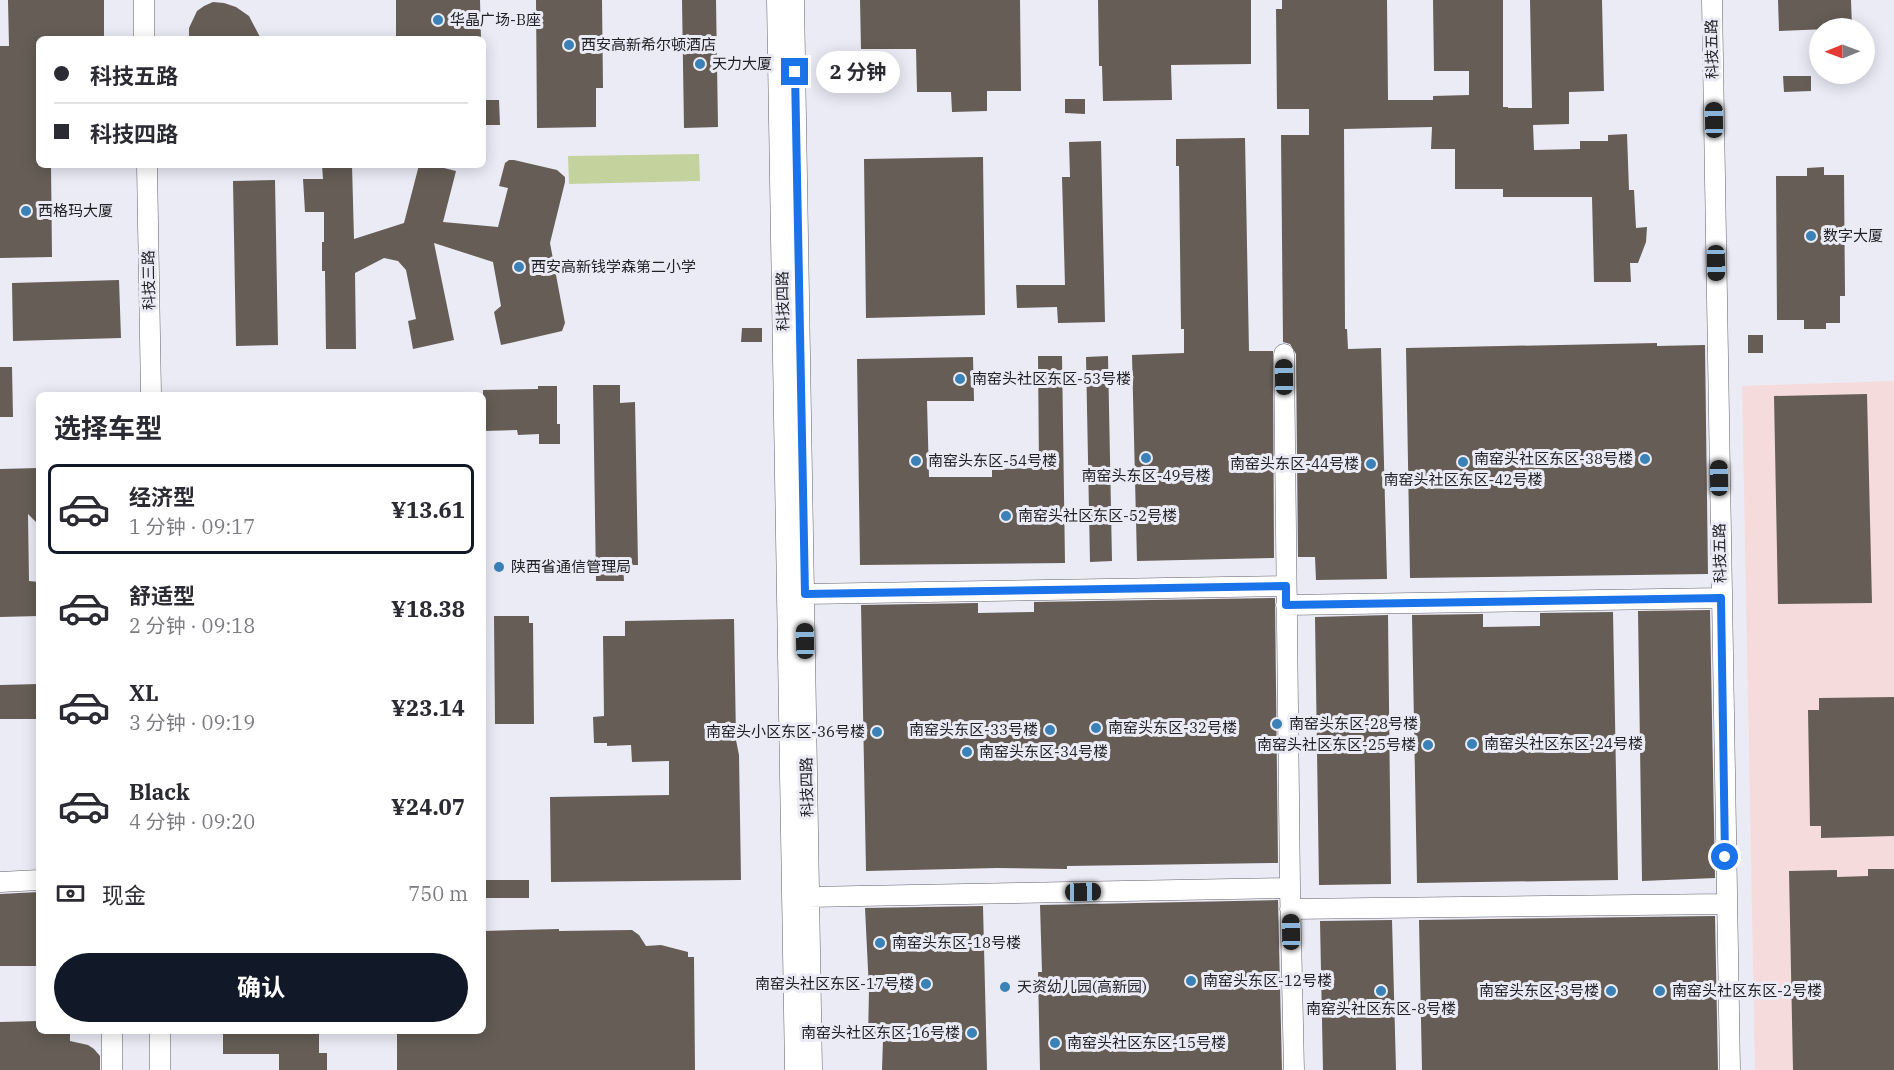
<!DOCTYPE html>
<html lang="zh">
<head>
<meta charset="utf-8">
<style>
	body { margin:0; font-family:"IBM Plex Serif","Noto Sans SC",serif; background:#f2f2f3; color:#2b2b33; height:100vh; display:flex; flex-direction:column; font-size:22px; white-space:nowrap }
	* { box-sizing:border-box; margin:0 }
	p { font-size:20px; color:#7c7c81 }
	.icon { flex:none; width:33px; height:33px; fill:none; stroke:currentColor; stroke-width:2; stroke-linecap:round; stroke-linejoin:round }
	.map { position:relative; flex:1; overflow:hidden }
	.drawer { position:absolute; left:36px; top:392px; width:450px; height:642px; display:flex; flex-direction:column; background:#fff; border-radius:9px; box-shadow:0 3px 15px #0003 }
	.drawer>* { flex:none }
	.hud { position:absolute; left:36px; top:36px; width:450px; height:132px; border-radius:9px; box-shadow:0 3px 15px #0003; display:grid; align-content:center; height:132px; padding:0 18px; background:#fff }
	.needle { width:39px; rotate:269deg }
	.tools { position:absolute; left:1809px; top:18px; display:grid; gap:12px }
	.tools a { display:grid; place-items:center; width:66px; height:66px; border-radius:50%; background:#fff; box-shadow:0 3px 15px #0003; font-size:30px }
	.end { position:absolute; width:27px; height:27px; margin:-14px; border:8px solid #1a73e8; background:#fff; box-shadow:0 0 0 3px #fff }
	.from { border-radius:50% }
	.bubble { position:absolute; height:42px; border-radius:21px; background:#fff; box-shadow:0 3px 15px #0003; font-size:20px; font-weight:700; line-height:42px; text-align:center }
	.car { position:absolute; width:18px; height:36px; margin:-18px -9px; border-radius:8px; box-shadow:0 0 4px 2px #0007; background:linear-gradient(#222 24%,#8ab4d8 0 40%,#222 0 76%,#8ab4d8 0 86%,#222 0) }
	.hud b { display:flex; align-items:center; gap:21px; height:57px; font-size:22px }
	.hud b+b { border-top:2px solid #e1e1e2 }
	.hud i { width:15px; height:15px; background:#2b2b33 }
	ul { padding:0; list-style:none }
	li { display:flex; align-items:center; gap:18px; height:90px; margin:0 12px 9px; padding:0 6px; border:3px solid transparent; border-radius:9px }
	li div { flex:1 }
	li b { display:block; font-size:22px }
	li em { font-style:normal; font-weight:700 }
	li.on { border-color:#111827 }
	li>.icon { width:54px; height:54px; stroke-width:1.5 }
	h2 { padding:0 18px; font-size:27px; line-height:72px }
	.pay { display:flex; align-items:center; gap:15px; height:66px; padding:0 18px; font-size:22px }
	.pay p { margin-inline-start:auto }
	.button { display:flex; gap:12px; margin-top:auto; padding:12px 18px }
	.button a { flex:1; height:69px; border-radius:36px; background:#111827; color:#fff; font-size:24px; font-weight:700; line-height:69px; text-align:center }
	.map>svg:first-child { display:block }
	.industrial { fill:#f6dbdc }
	.green { fill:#c4d39d }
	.building { fill:#655d56 }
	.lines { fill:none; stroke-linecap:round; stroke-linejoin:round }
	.minor-casing { stroke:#61616b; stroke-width:21 }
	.minor { stroke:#fff; stroke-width:20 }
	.route { stroke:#1a73e8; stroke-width:8 }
	.poi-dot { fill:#3981b6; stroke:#ebebf6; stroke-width:2 }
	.labels { text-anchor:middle; stroke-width:6; stroke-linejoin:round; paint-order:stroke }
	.poi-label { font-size:15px; fill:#212125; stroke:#ebebf6; text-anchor:start }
	.street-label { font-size:15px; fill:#212125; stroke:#ebebf6 }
</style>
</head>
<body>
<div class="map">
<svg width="1894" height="1070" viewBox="0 0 1894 1070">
	<rect width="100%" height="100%" fill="#ebebf6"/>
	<path class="industrial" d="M1894 381V1070H1755L1742 386Z"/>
	<path class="green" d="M699 154 700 181 569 184 568 156Z"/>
	<path class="building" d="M8 0H104V39H39V165H51L52 257 0 258V46H9Z
		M396 0H480L481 39H396Z
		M536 0H602L603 88H596V127L537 128Z
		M682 0H716L718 127 684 128Z
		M860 0H1020L1021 91H987V111L952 112 951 92H917L916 49H861Z
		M1098 0H1251V64L1171 65 1172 100 1103 101 1102 66H1099Z
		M1282 0H1387L1388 100H1433V96L1469 95V71H1434L1433 0H1503V107H1508V108H1532L1530 0H1602L1604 91 1569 92V124L1533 125 1534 150 1580 149V141H1608V135L1627 134 1629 190H1634L1636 228 1647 227 1646 242 1638 263H1630L1631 282H1594L1592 197H1503V189H1455V149H1431L1432 127 1344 129 1345 329H1347L1348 349 1381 348 1387 579 1316 580 1315 557H1298L1296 354 1290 344 1283 342 1281 135H1309V109H1277L1276 9H1282Z
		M1778 0H1851L1852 28 1779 31Z
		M213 2 224 3 236 7 249 16 261 39H189V28L197 11 204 6Z
		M1783 76H1811V91L1784 92Z
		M1065 99H1085V114L1065 113Z
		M484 100H499L500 125H484Z
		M1245 138 1249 351H1273L1274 558 1137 561 1132 355 1184 353V329H1181L1179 166H1176V139Z
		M1101 141 1105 322 1058 323 1057 307 1017 308 1016 285H1065L1062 177H1070L1069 142Z
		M983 157 985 315 866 318 864 159Z
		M509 160H514L557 170 565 177V182L550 243 565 323 562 331 501 345 494 312 501 306 493 262 434 243 454 340 413 349 408 321 416 319 406 270 398 261 384 258 355 273 356 349H326L325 271H322V242H324V212H305L303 179H323L322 165H352L354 239 404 223 419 165H432L456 171 443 222 498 227 508 188 499 186 505 163Z
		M1824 167V175H1844L1845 296H1840V323H1826V329H1804V320H1777L1776 176H1807V168Z
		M275 180 278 345 236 346 233 181Z
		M119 280 121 338 13 341 12 283Z
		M742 328H762V342H741Z
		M1748 335H1763V353H1748Z
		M1657 343V346L1705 345 1708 574 1410 578 1406 348Z
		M1038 356H1062L1065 563 860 565 857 359 973 357 974 401H927L929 477H992V469L1039 468Z
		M1108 356 1112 561 1090 562 1086 357Z
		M0 367H12L13 417H0Z
		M593 385H620V403L635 402 638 565H623L624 581H596Z
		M538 386H557V424H560V444H539V434L518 435 517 430 483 431V390L538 389Z
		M1867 394 1872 603 1778 604 1774 396Z
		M39 468V525L28 514 29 581 39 582V616L0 617V469Z
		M1275 598 1278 863 1067 866V869L997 868 866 871 861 605 978 603V613L1034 612V602Z
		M1710 610 1715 878 1642 881 1638 611Z
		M1613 612 1618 880 1417 883 1412 615 1483 614V627L1540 626V613Z
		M1388 615 1391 884 1319 885 1315 617Z
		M494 616H529V623H533L534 724H495Z
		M734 619 736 740 739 755 741 880 551 882 550 797 669 795V761L632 762 631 745 607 746V743H594L593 717 604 716 603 636H625V621Z
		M39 684V719H0V685Z
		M1894 697V836L1821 838V826H1810L1808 710H1819V698Z
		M1868 869H1894V1070H1793L1789 871 1837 870V877L1868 876Z
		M483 880H529V898H483Z
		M39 892V966H0V894Z
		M1278 900 1282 1070H1040L1038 972H1042L1040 905Z
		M983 906 987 1070H882L883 1040H868L869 990 865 908Z
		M1715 916 1718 1070H1422L1419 920Z
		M1392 920 1396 1070H1323L1320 921Z
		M559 929V931L632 930 639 935 646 946 661 945 688 952V957H694L695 1070H397V1030H483V931Z
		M39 1021V1030H70V1041L88 1045 94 1049 100 1056V1070H0V1022Z
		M223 1030H319V1053H327V1070H279V1054H223Z"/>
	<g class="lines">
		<defs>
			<path id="minor" d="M144 0V39
				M777 0 795 1070
				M794 0 812 1070
				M1712 0 1730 1070
				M147 165 151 394
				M1284 354 1290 888 1294 1070
				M805 594 1286 586
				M1286 605 1721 598
				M0 882 39 880
				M808 897 1290 888
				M1290 909 1725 904
				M160 1030V1070
				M112 1070V1030"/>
		</defs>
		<use href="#minor" class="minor-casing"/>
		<use href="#minor" class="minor"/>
	</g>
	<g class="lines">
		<path class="route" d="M795 72 805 594 1286 586V605L1721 598 1725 857"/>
	</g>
	<g class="poi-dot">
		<circle cx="438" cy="20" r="6"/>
		<circle cx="569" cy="45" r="6"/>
		<circle cx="700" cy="64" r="6"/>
		<circle cx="26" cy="211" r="6"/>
		<circle cx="1811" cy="236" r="6"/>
		<circle cx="519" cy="267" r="6"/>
		<circle cx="960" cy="379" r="6"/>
		<circle cx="1146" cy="458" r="6"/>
		<circle cx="1645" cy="459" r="6"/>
		<circle cx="916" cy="461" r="6"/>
		<circle cx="1463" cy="462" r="6"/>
		<circle cx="1371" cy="464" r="6"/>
		<circle cx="1006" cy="516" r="6"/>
		<circle cx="499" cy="567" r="6"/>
		<circle cx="1277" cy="724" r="6"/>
		<circle cx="1096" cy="728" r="6"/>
		<circle cx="1050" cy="730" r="6"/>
		<circle cx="877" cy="732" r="6"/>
		<circle cx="1472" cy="744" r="6"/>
		<circle cx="1428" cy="745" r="6"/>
		<circle cx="967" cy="752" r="6"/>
		<circle cx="880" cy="943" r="6"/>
		<circle cx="1191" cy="981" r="6"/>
		<circle cx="926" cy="984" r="6"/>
		<circle cx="1005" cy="987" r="6"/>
		<circle cx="1381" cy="991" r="6"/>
		<circle cx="1611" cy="991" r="6"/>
		<circle cx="1660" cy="991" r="6"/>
		<circle cx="972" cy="1033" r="6"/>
		<circle cx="1055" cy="1043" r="6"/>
	</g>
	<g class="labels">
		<g class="poi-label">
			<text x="450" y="25">华晶广场-B座</text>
			<text x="581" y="50">西安高新希尔顿酒店</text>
			<text x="712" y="69">天力大厦</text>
			<text x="38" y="216">西格玛大厦</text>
			<text x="1823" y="241">数字大厦</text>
			<text x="531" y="272">西安高新钱学森第二小学</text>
			<text x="972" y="384">南窑头社区东区-53号楼</text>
			<text x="1633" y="464" text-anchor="end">南窑头社区东区-38号楼</text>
			<text x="928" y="466">南窑头东区-54号楼</text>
			<text x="1359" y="469" text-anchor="end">南窑头东区-44号楼</text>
			<text x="1146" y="481" text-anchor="middle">南窑头东区-49号楼</text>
			<text x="1463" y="485" text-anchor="middle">南窑头社区东区-42号楼</text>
			<text x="1018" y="521">南窑头社区东区-52号楼</text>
			<text x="511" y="572">陕西省通信管理局</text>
			<text x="1289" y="729">南窑头东区-28号楼</text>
			<text x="1108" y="733">南窑头东区-32号楼</text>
			<text x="1038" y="735" text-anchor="end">南窑头东区-33号楼</text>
			<text x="865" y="737" text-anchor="end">南窑头小区东区-36号楼</text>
			<text x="1484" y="749">南窑头社区东区-24号楼</text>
			<text x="1416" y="750" text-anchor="end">南窑头社区东区-25号楼</text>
			<text x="979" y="757">南窑头东区-34号楼</text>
			<text x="892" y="948">南窑头东区-18号楼</text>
			<text x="1203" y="986">南窑头东区-12号楼</text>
			<text x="914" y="989" text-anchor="end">南窑头社区东区-17号楼</text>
			<text x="1017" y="992">天资幼儿园(高新园)</text>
			<text x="1599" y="996" text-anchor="end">南窑头东区-3号楼</text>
			<text x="1672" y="996">南窑头社区东区-2号楼</text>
			<text x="1381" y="1014" text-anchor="middle">南窑头社区东区-8号楼</text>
			<text x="960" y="1038" text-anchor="end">南窑头社区东区-16号楼</text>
			<text x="1067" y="1048">南窑头社区东区-15号楼</text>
		</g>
		<g class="street-label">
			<text transform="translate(1712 49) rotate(-91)" y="5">科技五路</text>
			<text transform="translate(149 280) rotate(-91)" y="5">科技三路</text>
			<text transform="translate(783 301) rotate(-91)" y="5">科技四路</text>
			<text transform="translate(1720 553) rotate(-91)" y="5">科技五路</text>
			<text transform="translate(807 787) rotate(-91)" y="5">科技四路</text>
		</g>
	</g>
</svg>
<div class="tools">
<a><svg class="needle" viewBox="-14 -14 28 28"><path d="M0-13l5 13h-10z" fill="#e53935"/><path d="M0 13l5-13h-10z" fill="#7c7c81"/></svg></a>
</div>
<i class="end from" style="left:1725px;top:857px"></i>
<i class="end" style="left:795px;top:72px"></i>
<div class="bubble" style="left:816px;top:51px;width:84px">2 分钟</div>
<i class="car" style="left:1714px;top:120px;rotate:359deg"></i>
<i class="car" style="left:1716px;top:263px;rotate:179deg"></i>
<i class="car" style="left:1284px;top:377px;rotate:359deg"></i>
<i class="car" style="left:1719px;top:478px;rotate:359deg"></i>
<i class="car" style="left:805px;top:641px;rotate:359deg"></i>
<i class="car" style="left:1083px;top:892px;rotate:89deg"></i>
<i class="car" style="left:1291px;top:932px;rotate:359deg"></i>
<div class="hud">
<b><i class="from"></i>科技五路</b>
<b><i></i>科技四路</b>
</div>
<section class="drawer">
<h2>选择车型</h2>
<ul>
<li class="on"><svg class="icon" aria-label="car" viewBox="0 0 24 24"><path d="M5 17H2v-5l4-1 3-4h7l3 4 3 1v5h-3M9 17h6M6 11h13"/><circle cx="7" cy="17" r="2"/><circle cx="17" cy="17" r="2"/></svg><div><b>经济型</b><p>1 分钟 · 09:17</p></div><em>¥13.61</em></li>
<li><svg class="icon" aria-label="car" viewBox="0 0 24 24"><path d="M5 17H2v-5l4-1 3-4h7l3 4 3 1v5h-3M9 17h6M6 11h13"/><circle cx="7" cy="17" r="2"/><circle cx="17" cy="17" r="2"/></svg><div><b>舒适型</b><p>2 分钟 · 09:18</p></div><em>¥18.38</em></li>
<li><svg class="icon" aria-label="car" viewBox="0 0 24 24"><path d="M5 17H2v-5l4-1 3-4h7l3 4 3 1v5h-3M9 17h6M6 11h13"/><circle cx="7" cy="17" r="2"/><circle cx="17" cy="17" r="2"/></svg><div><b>XL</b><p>3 分钟 · 09:19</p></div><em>¥23.14</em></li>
<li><svg class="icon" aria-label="car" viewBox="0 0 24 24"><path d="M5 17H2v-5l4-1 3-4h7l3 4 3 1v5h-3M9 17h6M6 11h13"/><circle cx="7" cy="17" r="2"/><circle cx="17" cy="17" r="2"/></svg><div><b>Black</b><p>4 分钟 · 09:20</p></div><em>¥24.07</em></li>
</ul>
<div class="pay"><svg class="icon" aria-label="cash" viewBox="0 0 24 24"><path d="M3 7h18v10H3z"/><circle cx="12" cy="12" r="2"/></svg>现金<p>750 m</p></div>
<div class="button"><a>确认</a></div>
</section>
</div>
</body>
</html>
